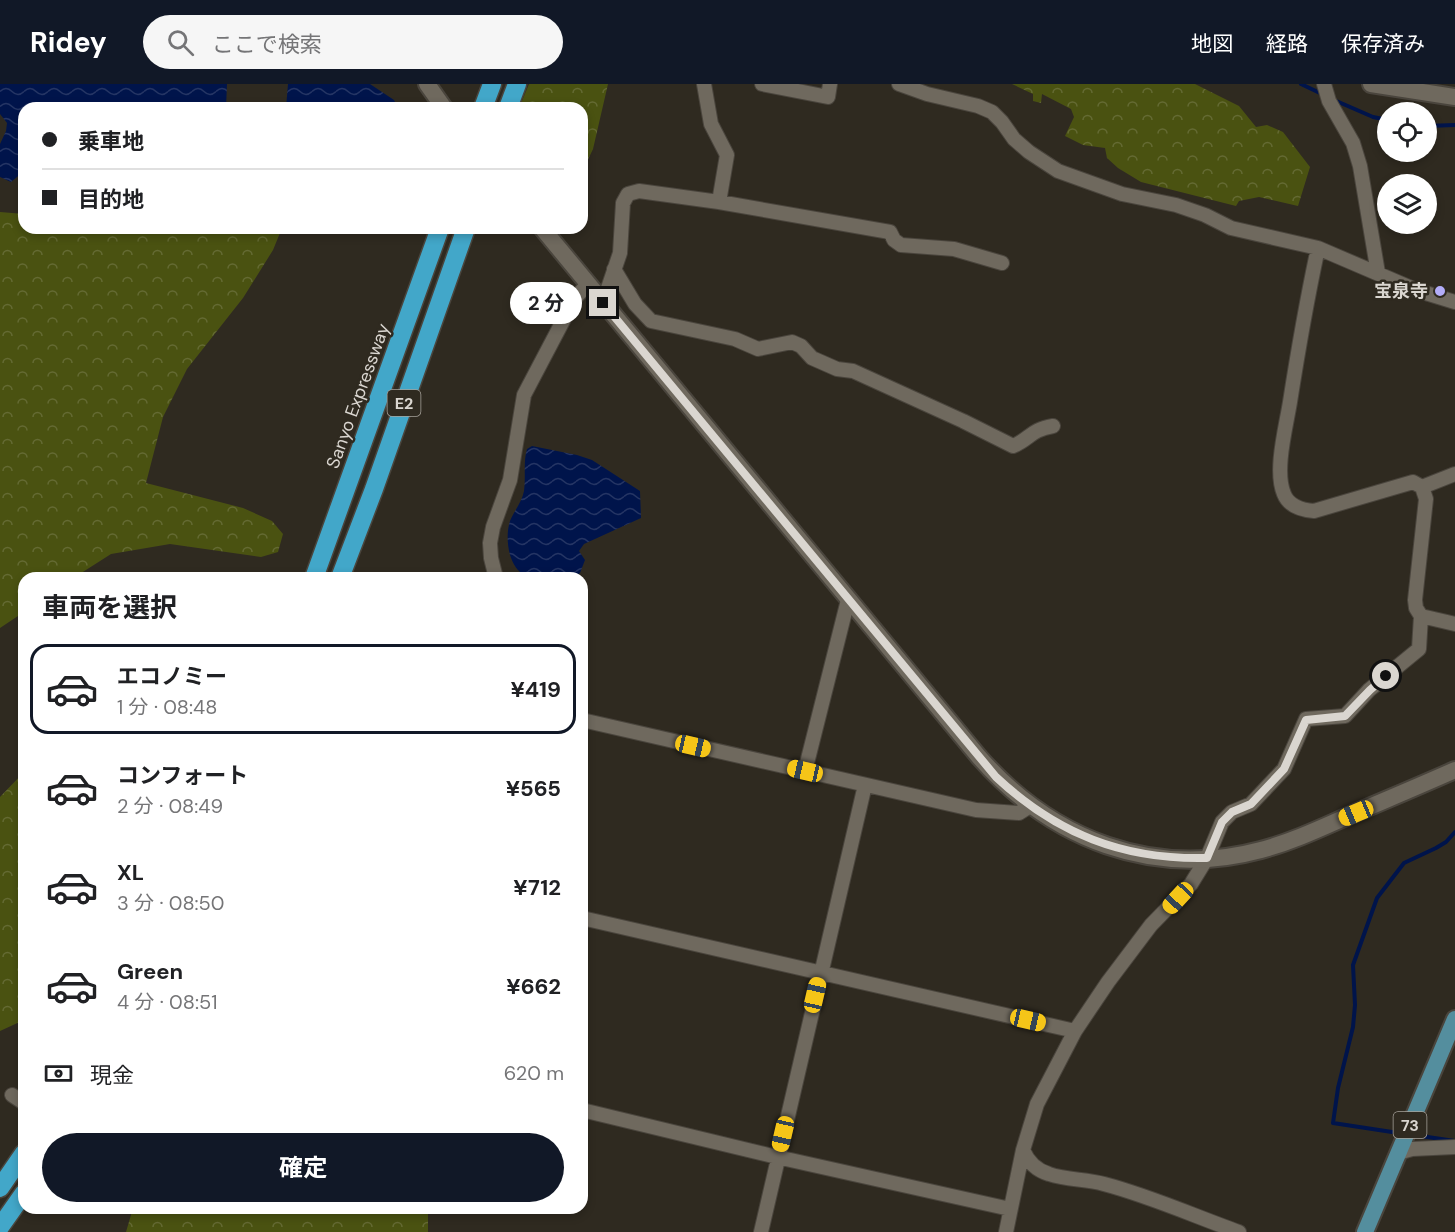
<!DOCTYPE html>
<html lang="ja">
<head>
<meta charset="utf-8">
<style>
	body { margin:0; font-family:"DM Sans","Noto Sans JP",sans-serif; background:#f6f6f6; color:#202124; height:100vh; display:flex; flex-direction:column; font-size:22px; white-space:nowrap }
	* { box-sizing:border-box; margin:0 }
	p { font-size:20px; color:#757577 }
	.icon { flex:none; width:33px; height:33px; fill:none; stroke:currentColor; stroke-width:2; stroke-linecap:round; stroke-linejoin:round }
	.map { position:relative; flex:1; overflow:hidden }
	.drawer { position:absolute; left:18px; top:488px; width:570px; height:642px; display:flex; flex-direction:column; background:#fff; border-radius:18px; box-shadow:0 3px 9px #0003 }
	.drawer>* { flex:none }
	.banner { position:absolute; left:18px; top:18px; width:570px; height:132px; border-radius:18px; box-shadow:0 3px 9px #0003; display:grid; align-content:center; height:132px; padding:0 24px; background:#fff }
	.controls { position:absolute; left:1377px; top:18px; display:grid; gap:12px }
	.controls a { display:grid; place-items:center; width:60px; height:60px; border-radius:50%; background:#fff; box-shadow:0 3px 9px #0003; font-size:30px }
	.end { position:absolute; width:27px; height:27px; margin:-14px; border:8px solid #dad6d0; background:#111; box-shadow:0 0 0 3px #111 }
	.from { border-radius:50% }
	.bubble { position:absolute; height:42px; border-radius:21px; background:#fff; box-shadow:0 3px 9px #0003; font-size:20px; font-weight:700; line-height:42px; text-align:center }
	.car { position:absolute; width:18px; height:36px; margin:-18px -9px; border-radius:8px; box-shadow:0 0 4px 2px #0007; background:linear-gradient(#f5c518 24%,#345 0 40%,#f5c518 0 76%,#345 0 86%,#f5c518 0) }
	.banner b { display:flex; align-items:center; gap:21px; height:57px; font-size:22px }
	.banner b+b { border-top:2px solid #e0e0e0 }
	.banner i { width:15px; height:15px; background:#202124 }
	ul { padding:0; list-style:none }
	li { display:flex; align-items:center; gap:18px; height:90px; margin:0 12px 9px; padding:0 12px; border:3px solid transparent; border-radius:18px }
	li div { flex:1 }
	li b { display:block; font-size:22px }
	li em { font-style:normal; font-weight:700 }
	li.on { border-color:#111827 }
	li>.icon { width:54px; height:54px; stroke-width:1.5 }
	h2 { padding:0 24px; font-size:27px; line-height:72px }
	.pay { display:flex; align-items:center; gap:15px; height:66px; padding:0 24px; font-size:22px }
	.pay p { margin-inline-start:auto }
	.cta { display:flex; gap:12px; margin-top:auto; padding:12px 24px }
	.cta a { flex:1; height:69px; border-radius:36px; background:#111827; color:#fff; font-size:24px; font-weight:700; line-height:69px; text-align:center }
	header { display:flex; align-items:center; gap:36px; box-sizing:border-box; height:84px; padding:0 30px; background:#111827; color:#fff }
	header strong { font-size:28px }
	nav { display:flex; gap:33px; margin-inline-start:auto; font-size:21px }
	.search { width:420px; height:54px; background:#f6f6f6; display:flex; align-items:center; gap:15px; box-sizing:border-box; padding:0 21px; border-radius:33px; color:#757577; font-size:22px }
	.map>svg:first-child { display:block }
	.forest { fill:url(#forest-crowns) }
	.water { fill:url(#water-waves) }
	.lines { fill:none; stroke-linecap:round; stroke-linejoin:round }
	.stream { stroke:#00144b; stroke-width:4 }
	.minor-casing { stroke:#4a453d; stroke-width:16 }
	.tertiary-casing { stroke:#4a453d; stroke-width:20 }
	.secondary-casing { stroke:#4a453d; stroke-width:20 }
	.primary-casing { stroke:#4a453d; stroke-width:20 }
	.motorway-casing { stroke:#4a453d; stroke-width:21 }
	.minor { stroke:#6f695e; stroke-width:14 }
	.tertiary { stroke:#6f695e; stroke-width:16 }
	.secondary { stroke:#6f695e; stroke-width:16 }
	.primary { stroke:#548e9e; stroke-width:16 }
	.motorway { stroke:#42a7c9; stroke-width:18 }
	.route { stroke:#dad6d0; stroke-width:8 }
	.poi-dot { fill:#b3adf9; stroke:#2f2a20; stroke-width:2 }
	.labels { text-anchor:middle; stroke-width:5; stroke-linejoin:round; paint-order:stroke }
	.shield { fill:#2f2a20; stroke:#a7a29b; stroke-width:1.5 }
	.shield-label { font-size:16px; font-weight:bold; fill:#dad6d0 }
	.poi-label { font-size:18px; font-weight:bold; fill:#dad6d0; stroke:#2f2a20; text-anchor:end }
	.street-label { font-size:18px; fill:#dad6d0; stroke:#2f2a20 }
</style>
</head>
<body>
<header>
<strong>Ridey</strong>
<div class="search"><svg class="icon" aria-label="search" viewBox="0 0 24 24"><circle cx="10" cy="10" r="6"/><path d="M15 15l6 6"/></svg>ここで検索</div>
<nav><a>地図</a><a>経路</a><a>保存済み</a></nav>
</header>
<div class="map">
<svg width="1455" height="1148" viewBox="0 0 1455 1148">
	<defs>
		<pattern id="forest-crowns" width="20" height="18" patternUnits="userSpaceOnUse" patternTransform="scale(1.5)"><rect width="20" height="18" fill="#4a5211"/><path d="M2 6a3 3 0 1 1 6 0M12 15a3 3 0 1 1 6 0" fill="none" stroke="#646a33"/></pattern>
		<pattern id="water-waves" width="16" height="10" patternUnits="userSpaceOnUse" patternTransform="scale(1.5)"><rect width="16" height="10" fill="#00144b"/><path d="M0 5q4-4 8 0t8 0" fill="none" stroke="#253564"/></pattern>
	</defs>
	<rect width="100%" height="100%" fill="#2f2a20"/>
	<path class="forest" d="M529 0H608L593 65 584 84 582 85V24H519Z
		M1012 0H1195L1239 22 1256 43 1267 41 1283 48 1310 83 1298 122 1259 113 1239 117 1236 122 1141 98 1118 84 1107 74 1105 64 1083 61 1065 52 1074 33 1071 25 1042 10 1041 19 1033 17V10Z
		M0 128 24 130V144H282L273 166 243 214 187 285 163 333 146 399 243 424 272 437 283 450 278 468 261 473 170 460 111 470 75 493 24 494V528L0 544Z
		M24 688V936L0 947V713Z
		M133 1124H428V1148H126Z"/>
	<path class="water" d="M0 0H227L226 24H24V87L11 98 0 93V60L6 47 7 39 0 30Z
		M288 0H370L394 16 398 24H286Z
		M532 362 577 371 592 376 640 407 641 434 584 460 579 467 585 476 580 489 574 493H530C509 489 504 455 510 437 514 427 522 418 524 407 526 393 523 378 527 365Z"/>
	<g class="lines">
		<path class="stream" d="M1301 0 1322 10
			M1334 16 1373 33 1388 36
			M1426 42 1455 41
			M1392 1048 1333 1039 1338 1004 1353 943 1355 921 1353 881 1377 814 1404 779 1436 764 1446 758 1455 748
			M1414 1051 1455 1057"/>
		<defs>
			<path id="minor" d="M704 0 711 40 727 71 719 118
				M762 0 828 13 830 0
				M899 0 927 10 978 22 992 28 1002 38 1014 55 1029 68 1058 87 1122 110 1176 121 1205 131 1231 144 1318 164 1416 206 1455 218
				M1324 0 1329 17 1353 59 1360 82 1378 189
				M614 185 635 220 651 237 735 255 758 265 792 258 801 262 812 274 837 285 853 287 963 337 1013 362C1030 355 1030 346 1053 342
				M603 219 620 169 623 119 628 110 639 107 719 118 890 148 894 156 901 161 954 165 1002 179
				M1422 403 1455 390
				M496 494 491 474 490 459 493 443 510 396 524 311 575 214 588 200
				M1421 532 1455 540
				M582 636 976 726 1019 729 1030 722
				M805 687 848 516
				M582 834 1075 947
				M12 1011 24 1019
				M582 1026 777 1073 1010 1125
				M1023 1066C1028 1078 1036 1086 1049 1090 1066 1096 1086 1095 1104 1100 1150 1112 1194 1132 1239 1148
				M1398 1069 1412 1065 1455 1063
				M761 1148 865 701
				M1006 1148 1023 1066 1037 1020 1075 947 1108 898 1151 841 1191 800 1207 774 1222 738 1232 728 1251 720 1284 685 1306 635 1345 632 1369 606 1419 565 1421 532 1416 524 1415 516 1426 415 1422 403 1413 398 1314 427C1302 426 1289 423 1284 410 1274 387 1286 343 1290 318 1298 267 1307 215 1318 164"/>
			<path id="tertiary" d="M427 0 444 24
				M542 144 979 673C1052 756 1153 795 1261 766 1291 758 1319 745 1346 733 1383 717 1419 702 1455 686"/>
			<path id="secondary" d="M1371 0 1455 13"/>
			<path id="primary" d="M1365 1148 1455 935"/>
			<path id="motorway" d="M483 24 492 0
				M508 24 517 0
				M314 494 440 144
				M340 494 374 405 466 144
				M0 1104 24 1069
				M0 1143 24 1109"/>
		</defs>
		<use href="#minor" class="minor-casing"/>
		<use href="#tertiary" class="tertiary-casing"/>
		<use href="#secondary" class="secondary-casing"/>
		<use href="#primary" class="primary-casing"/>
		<use href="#motorway" class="motorway-casing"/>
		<use href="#minor" class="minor"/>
		<use href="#tertiary" class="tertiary"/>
		<use href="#secondary" class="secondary"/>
		<use href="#primary" class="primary"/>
		<use href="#motorway" class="motorway"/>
	</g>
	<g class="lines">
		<path class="route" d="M603 219 996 693C1057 750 1123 776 1207 774L1222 738 1232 728 1251 720 1284 685 1306 636 1345 632 1370 606 1386 592"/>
	</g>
	<circle class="poi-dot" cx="1440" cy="207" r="6"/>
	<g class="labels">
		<g class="shield">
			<rect x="387.5" y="306" width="33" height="26" rx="4.5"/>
			<rect x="1393.5" y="1028" width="33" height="26" rx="4.5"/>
		</g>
		<g class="shield-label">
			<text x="404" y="325">E2</text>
			<text x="1410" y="1047">73</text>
		</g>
		<g class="poi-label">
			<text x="1428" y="213">宝泉寺</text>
		</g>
		<g class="street-label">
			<text transform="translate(358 312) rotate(-70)" y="6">Sanyo Expressway</text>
		</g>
	</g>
</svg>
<div class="controls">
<a><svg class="icon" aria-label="locate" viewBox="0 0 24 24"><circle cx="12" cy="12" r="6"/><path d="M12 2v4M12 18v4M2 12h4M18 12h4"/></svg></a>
<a><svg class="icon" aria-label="layers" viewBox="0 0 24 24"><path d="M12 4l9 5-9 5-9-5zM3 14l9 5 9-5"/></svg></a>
</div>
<i class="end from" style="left:1386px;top:592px"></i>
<i class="end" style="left:603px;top:219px"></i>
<div class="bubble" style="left:510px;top:198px;width:72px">2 分</div>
<i class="car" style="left:693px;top:662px;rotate:103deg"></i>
<i class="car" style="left:805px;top:687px;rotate:283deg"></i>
<i class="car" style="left:1356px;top:729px;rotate:247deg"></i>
<i class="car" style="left:1178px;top:814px;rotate:223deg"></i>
<i class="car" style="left:815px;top:911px;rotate:13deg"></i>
<i class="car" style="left:1028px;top:936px;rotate:103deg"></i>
<i class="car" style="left:783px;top:1050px;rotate:193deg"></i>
<div class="banner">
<b><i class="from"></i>乗車地</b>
<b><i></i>目的地</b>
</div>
<section class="drawer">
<h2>車両を選択</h2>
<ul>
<li class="on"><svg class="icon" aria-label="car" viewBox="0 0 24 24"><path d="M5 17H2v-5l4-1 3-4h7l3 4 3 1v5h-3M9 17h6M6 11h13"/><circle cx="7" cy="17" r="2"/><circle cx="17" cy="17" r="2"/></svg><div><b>エコノミー</b><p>1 分 · 08:48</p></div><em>¥419</em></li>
<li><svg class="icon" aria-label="car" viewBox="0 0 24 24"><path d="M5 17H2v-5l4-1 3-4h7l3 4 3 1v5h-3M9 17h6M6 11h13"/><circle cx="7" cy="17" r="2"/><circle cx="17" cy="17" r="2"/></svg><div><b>コンフォート</b><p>2 分 · 08:49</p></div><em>¥565</em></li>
<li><svg class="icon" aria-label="car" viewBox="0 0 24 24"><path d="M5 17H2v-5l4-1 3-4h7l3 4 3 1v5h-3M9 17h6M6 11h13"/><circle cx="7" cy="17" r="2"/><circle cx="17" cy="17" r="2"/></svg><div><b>XL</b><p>3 分 · 08:50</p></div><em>¥712</em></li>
<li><svg class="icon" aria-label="car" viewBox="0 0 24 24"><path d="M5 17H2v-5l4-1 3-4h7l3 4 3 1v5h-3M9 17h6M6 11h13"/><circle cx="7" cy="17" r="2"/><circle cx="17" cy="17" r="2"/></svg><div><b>Green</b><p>4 分 · 08:51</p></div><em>¥662</em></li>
</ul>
<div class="pay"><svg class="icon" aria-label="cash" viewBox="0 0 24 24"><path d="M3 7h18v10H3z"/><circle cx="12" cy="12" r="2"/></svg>現金<p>620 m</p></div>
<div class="cta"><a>確定</a></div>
</section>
</div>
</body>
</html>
